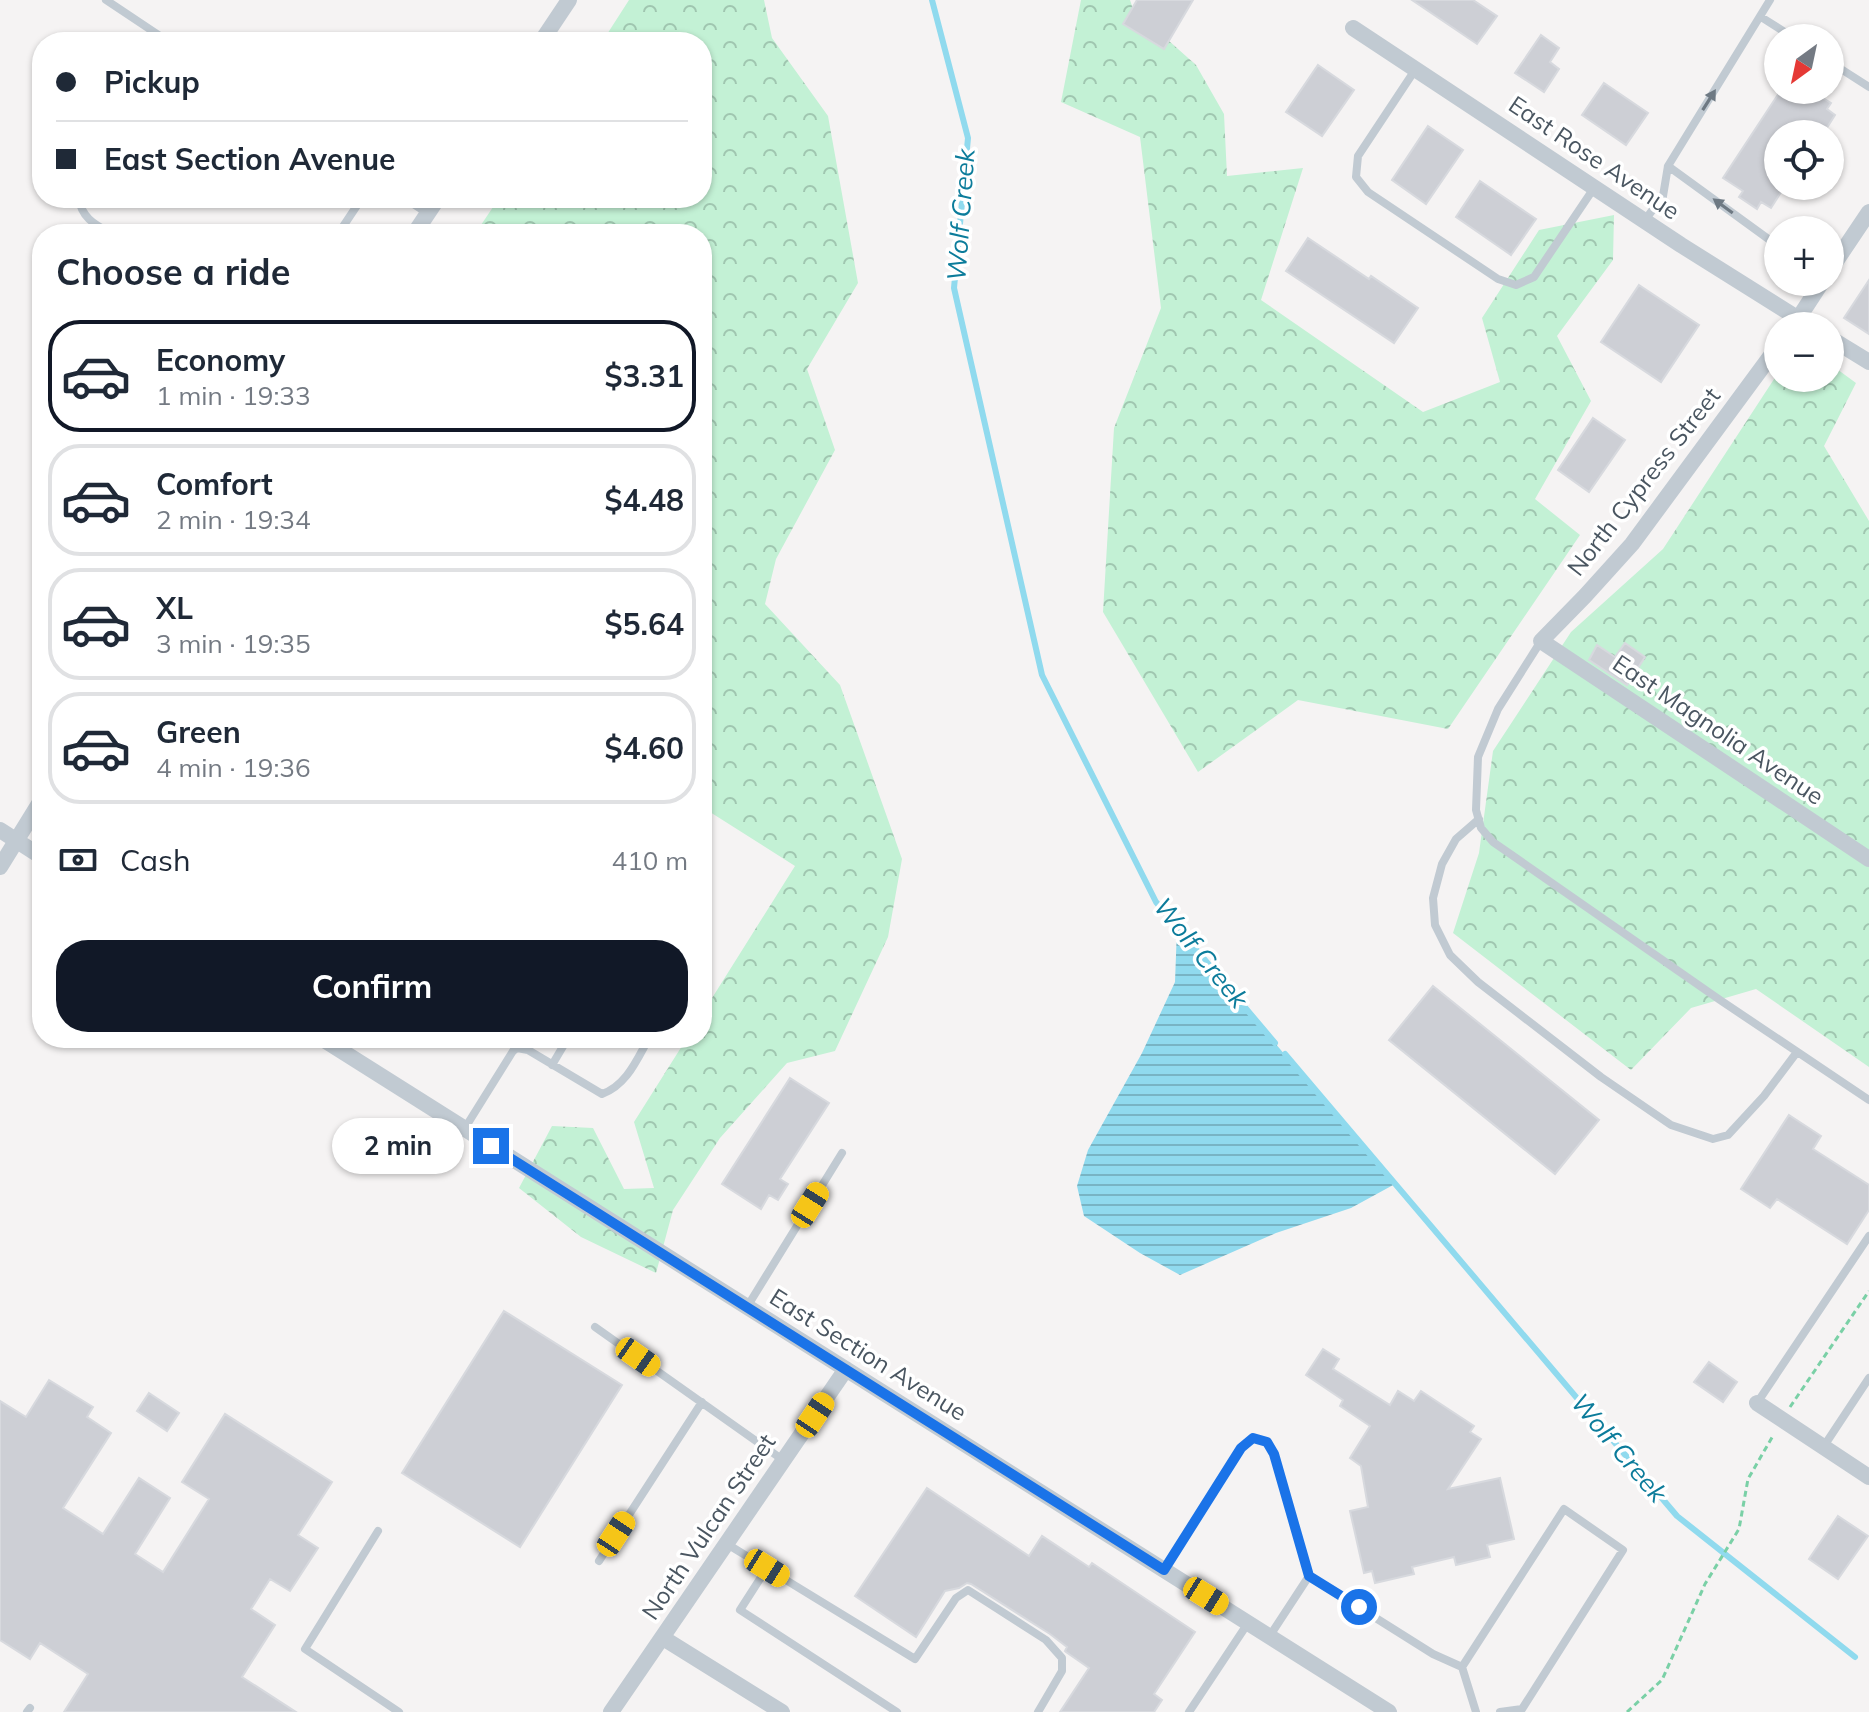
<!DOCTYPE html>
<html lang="en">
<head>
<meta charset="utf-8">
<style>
	body { margin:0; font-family:Mulish,sans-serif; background:#f6f6f7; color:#1f2937; height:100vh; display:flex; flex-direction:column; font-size:30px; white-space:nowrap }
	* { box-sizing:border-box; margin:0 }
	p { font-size:26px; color:#747a83 }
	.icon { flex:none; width:44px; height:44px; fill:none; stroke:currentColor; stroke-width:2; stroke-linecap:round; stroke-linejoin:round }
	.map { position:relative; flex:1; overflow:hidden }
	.side { position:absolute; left:32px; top:224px; width:680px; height:824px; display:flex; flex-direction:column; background:#fff; border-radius:32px; box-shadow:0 2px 6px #0004 }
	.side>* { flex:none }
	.hud { position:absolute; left:32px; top:32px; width:680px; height:176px; border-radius:32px; box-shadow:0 2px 6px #0004; display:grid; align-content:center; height:176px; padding:0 24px; background:#fff }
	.needle { width:52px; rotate:213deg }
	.controls { position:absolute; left:1764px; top:24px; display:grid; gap:16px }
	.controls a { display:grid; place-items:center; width:80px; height:80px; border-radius:50%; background:#fff; box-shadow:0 2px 6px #0004; font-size:40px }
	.end { position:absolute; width:36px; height:36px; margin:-18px; border:10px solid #1a73e8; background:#fff; box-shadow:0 0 0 4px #fff }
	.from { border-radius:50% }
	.bubble { position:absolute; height:56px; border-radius:28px; background:#fff; box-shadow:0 2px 6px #0004; font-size:26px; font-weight:700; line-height:56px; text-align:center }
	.car { position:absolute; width:24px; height:48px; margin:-24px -12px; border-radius:10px; box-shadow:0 0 6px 2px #0007; background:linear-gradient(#f5c518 24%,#345 0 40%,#f5c518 0 76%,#345 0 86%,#f5c518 0) }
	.hud b { display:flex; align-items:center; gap:28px; height:76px; font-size:30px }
	.hud b+b { border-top:2px solid #e0e1e3 }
	.hud i { width:20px; height:20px; background:#1f2937 }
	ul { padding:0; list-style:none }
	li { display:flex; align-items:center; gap:24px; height:112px; margin:0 16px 12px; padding:0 8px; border:4px solid #e0e1e3; border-radius:32px }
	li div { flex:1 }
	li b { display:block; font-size:30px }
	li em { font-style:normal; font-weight:700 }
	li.active { border-color:#111827 }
	li>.icon { width:72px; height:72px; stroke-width:1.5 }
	h2 { padding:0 24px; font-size:36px; line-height:96px }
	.pay { display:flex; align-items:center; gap:20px; height:88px; padding:0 24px; font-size:30px }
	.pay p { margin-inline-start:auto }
	.cta { display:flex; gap:16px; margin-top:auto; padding:16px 24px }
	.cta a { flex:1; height:92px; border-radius:32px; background:#111827; color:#fff; font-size:32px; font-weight:700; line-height:92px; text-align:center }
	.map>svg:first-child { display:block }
	.forest { fill:url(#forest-crowns) }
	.water { fill:url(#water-rules) }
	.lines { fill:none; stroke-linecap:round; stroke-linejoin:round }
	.stream { stroke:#90daee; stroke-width:6 }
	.building { fill:#cdcfd5; stroke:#d7d9de; stroke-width:2 }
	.path { stroke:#7ad0a6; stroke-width:3; stroke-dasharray:6 4; stroke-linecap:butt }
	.lane { stroke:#c1cad2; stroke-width:8 }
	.street { stroke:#c1cad2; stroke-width:16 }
	.oneway { fill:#6e7983 }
	.route { stroke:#1a73e8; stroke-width:10 }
	.labels { text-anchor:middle; stroke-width:7; stroke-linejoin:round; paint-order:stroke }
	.street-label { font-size:24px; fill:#4a5661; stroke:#fff }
	.water-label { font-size:26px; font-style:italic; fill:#0c7c9b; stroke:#fff }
</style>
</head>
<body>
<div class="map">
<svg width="1869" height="1712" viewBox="0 0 1869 1712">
	<defs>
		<pattern id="forest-crowns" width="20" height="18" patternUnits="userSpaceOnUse" patternTransform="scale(2)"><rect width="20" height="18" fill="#c3f1d5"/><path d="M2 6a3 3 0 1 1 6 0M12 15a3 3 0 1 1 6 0" fill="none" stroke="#a0c6b0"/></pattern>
		<pattern id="water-rules" width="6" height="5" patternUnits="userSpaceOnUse" patternTransform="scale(2)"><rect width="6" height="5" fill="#90daee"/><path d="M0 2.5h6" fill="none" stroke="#78b4c4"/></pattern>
	</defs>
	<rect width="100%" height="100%" fill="#f5f3f3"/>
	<path class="forest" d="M629 0H764L772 38 828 116 858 283 807 369 835 450 776 559 765 604 840 685 902 859 888 937 835 1051 787 1063 720 1138 673 1210 656 1273 581 1237 519 1188 552 1126 593 1128 624 1189 654 1188 634 1122 687 1038H702V1014L795 866 702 807V234H475L499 198H702V42H602Z
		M1081 0H1130L1133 9 1196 65 1224 114 1227 176 1303 168 1261 300 1423 412 1500 382 1482 318 1539 230 1614 215 1613 260 1557 336 1591 401 1535 499 1580 535 1448 729 1298 700 1198 772 1103 612 1114 428 1161 308 1140 137 1061 102Z
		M1830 364 1856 383 1824 446 1869 521V1067L1756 989 1691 1008 1631 1070 1453 933 1479 853 1493 751 1571 632 1663 549 1778 373V378H1830Z"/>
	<path class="water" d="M1177 928 1395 1184 1351 1208 1276 1233 1180 1275 1140 1253 1084 1216 1077 1186 1088 1150 1142 1053 1175 982Z"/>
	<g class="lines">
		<path class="stream" d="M932 0 968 138 954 288 1042 675 1156 902 1275 1043
			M1285 1054 1677 1516 1855 1657"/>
	</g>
	<path class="building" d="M1137 0H1193L1164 49 1123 24Z
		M1412 0H1473L1497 16 1477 44Z
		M1541 35 1559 48 1550 62 1559 69 1544 92 1515 73Z
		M1318 65 1354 90 1322 136 1286 112Z
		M1604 83 1648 113 1626 145 1582 115Z
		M1781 90H1797L1811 99 1815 93 1831 103 1827 109 1835 115 1823 134H1778V186H1785L1771 208 1761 202 1757 209 1739 197 1743 191 1723 178Z
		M1428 126 1463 150 1426 204 1392 180Z
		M1480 181 1536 219 1511 255 1456 217Z
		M1308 238 1369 279 1371 276 1418 308 1394 343 1286 271Z
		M1869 280V334L1844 318Z
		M1639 285 1699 325 1661 382 1601 342Z
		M1593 418 1625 440 1589 492 1558 470Z
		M1625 643 1645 657 1627 685 1589 660 1597 645 1615 657Z
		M1433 986 1599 1120 1555 1174 1389 1040Z
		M790 1078 829 1103 780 1179 788 1184 778 1200 769 1195 761 1209 722 1184Z
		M1789 1115 1821 1136 1813 1149 1869 1185V1210L1847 1244 1777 1199 1770 1208 1741 1189Z
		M504 1311 622 1385 520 1547 402 1473Z
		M1323 1349 1339 1359 1333 1369 1390 1405 1398 1391 1414 1401 1421 1391 1474 1426 1470 1432 1481 1439 1448 1489 1500 1478 1514 1539 1487 1545 1490 1557 1456 1565 1454 1557 1412 1567 1414 1574 1375 1583 1372 1571 1364 1573 1350 1511 1368 1507 1361 1466 1350 1458 1370 1426 1340 1406 1343 1400 1306 1375Z
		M1709 1362 1737 1382 1723 1402 1694 1382Z
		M49 1380 93 1407 87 1417 111 1433 63 1508 103 1534 139 1478 170 1498 135 1554 163 1572 209 1499 182 1482 225 1414 332 1482 298 1535 318 1548 290 1591 270 1579 251 1609 275 1625 242 1677 296 1712H64L88 1674 40 1643 30 1659 0 1640V1401L26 1417Z
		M149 1393 179 1413 167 1431 137 1411Z
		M927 1488 1029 1556 1042 1536 1089 1567 1092 1563 1195 1632 1154 1694 1162 1700 1154 1712H1060L1089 1668 1066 1652 1065 1651 1067 1647 1050 1634 971 1584 967 1583 959 1588 945 1591 916 1637 855 1596Z
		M1838 1516 1868 1536 1838 1579 1809 1559Z"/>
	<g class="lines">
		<path class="path" d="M1790 1407 1869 1291
			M1627 1712 1662 1680 1705 1584 1739 1529 1748 1479 1774 1434"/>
		<path class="lane" d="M106 0 169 42
			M1761 17 1794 38
			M1830 62 1869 87
			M1415 70 1358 156 1356 177 1368 192 1498 279 1516 285 1534 277 1594 188
			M1668 166 1778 246
			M79 198C81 218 96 225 112 234
			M404 198 427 213
			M1645 220 1663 196 1668 166 1770 0
			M338 234 362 198
			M1541 641 1498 709 1478 757 1476 810 1481 828 1493 842 1720 1000 1869 1100
			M1479 819 1456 839 1442 864 1433 898 1435 925 1450 955 1478 982 1601 1077 1671 1125 1713 1139 1728 1135 1764 1096 1797 1052
			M552 1065 568 1038
			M465 1128 513 1051 517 1048 528 1050 602 1094C627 1085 637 1059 649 1038
			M747 1307 842 1153
			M595 1327 783 1460
			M1757 1403 1869 1236
			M1824 1446 1869 1378
			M378 1531 305 1649 399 1712
			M727 1544 915 1659 956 1598 968 1590 1046 1640 1062 1658V1671L1038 1712
			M599 1561 702 1402
			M767 1568 740 1610 897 1712
			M1164 1570 1241 1448 1253 1438 1267 1442 1274 1454 1309 1576 1433 1654 1462 1667
			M1269 1637 1309 1576
			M27 1712 30 1708
			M1189 1712 1248 1623
			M1476 1712 1462 1667 1564 1509 1623 1550 1522 1709 1500 1712"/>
		<path class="street" d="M1353 28 1681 245 1810 326
			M541 42 569 0
			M414 234 438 198
			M1830 270 1869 212
			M1794 325 1822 282
			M1830 338 1869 362
			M1778 346 1632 544 1585 596 1541 641 1869 859
			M0 830 42 857
			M0 867 42 799
			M321 1038 1389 1712
			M1757 1403 1869 1477
			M663 1638 782 1712
			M611 1712 846 1369"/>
	</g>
	<defs><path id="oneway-solid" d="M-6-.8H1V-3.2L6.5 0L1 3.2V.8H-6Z" transform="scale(2)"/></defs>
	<g class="oneway">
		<use href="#oneway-solid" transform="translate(1709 100) rotate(-58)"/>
		<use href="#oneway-solid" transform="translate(1723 206) rotate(-144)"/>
	</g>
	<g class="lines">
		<path class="route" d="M491 1146 1164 1570 1241 1448 1253 1438 1267 1442 1274 1454 1309 1576 1359 1607"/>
	</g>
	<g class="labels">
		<g class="street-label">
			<text transform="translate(1594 158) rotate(34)" y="8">East Rose Avenue</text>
			<text transform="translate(1644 482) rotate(-52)" y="8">North Cypress Street</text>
			<text transform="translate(1718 730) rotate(34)" y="8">East Magnolia Avenue</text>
			<text transform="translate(868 1355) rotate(32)" y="8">East Section Avenue</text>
			<text transform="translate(709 1527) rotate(-56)" y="8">North Vulcan Street</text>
		</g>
		<g class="water-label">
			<text transform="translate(961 215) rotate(-86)" y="9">Wolf Creek</text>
			<text transform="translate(1201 953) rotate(51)" y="9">Wolf Creek</text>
			<text transform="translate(1619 1448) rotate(50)" y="9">Wolf Creek</text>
		</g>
	</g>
</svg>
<div class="controls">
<a><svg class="needle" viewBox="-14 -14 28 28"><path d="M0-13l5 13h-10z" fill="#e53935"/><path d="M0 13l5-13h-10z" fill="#747a83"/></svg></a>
<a><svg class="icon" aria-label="locate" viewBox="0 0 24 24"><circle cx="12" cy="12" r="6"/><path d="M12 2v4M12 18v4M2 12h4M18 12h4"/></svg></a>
<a>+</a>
<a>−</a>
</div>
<i class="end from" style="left:1359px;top:1607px"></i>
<i class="end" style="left:491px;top:1146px"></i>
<div class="bubble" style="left:332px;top:1118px;width:132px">2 min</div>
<i class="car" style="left:810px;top:1205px;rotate:32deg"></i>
<i class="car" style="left:638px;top:1357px;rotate:125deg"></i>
<i class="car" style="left:815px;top:1415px;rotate:34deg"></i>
<i class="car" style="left:616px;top:1534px;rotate:33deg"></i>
<i class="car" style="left:767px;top:1568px;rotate:122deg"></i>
<i class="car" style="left:1206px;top:1596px;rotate:122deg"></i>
<div class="hud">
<b><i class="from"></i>Pickup</b>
<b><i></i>East Section Avenue</b>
</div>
<section class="side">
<h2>Choose a ride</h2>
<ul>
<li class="active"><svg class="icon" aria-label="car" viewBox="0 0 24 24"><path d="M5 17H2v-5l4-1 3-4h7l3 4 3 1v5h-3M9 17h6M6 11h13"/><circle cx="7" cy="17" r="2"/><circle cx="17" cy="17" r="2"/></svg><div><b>Economy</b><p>1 min · 19:33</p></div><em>$3.31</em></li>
<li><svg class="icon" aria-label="car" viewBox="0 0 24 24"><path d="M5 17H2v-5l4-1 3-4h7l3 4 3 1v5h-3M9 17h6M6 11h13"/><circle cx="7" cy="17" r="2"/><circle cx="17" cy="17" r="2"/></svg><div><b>Comfort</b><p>2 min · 19:34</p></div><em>$4.48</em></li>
<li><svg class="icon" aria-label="car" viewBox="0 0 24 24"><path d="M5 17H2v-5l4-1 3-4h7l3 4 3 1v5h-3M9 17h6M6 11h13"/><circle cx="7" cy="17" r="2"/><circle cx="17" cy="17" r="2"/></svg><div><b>XL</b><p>3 min · 19:35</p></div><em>$5.64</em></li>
<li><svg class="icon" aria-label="car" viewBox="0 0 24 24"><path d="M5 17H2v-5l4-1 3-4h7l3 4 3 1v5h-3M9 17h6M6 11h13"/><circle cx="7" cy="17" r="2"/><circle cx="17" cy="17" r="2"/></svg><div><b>Green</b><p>4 min · 19:36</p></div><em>$4.60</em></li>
</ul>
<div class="pay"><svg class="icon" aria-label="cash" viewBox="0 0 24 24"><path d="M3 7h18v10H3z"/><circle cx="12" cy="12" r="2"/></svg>Cash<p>410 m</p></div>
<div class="cta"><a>Confirm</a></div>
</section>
</div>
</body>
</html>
